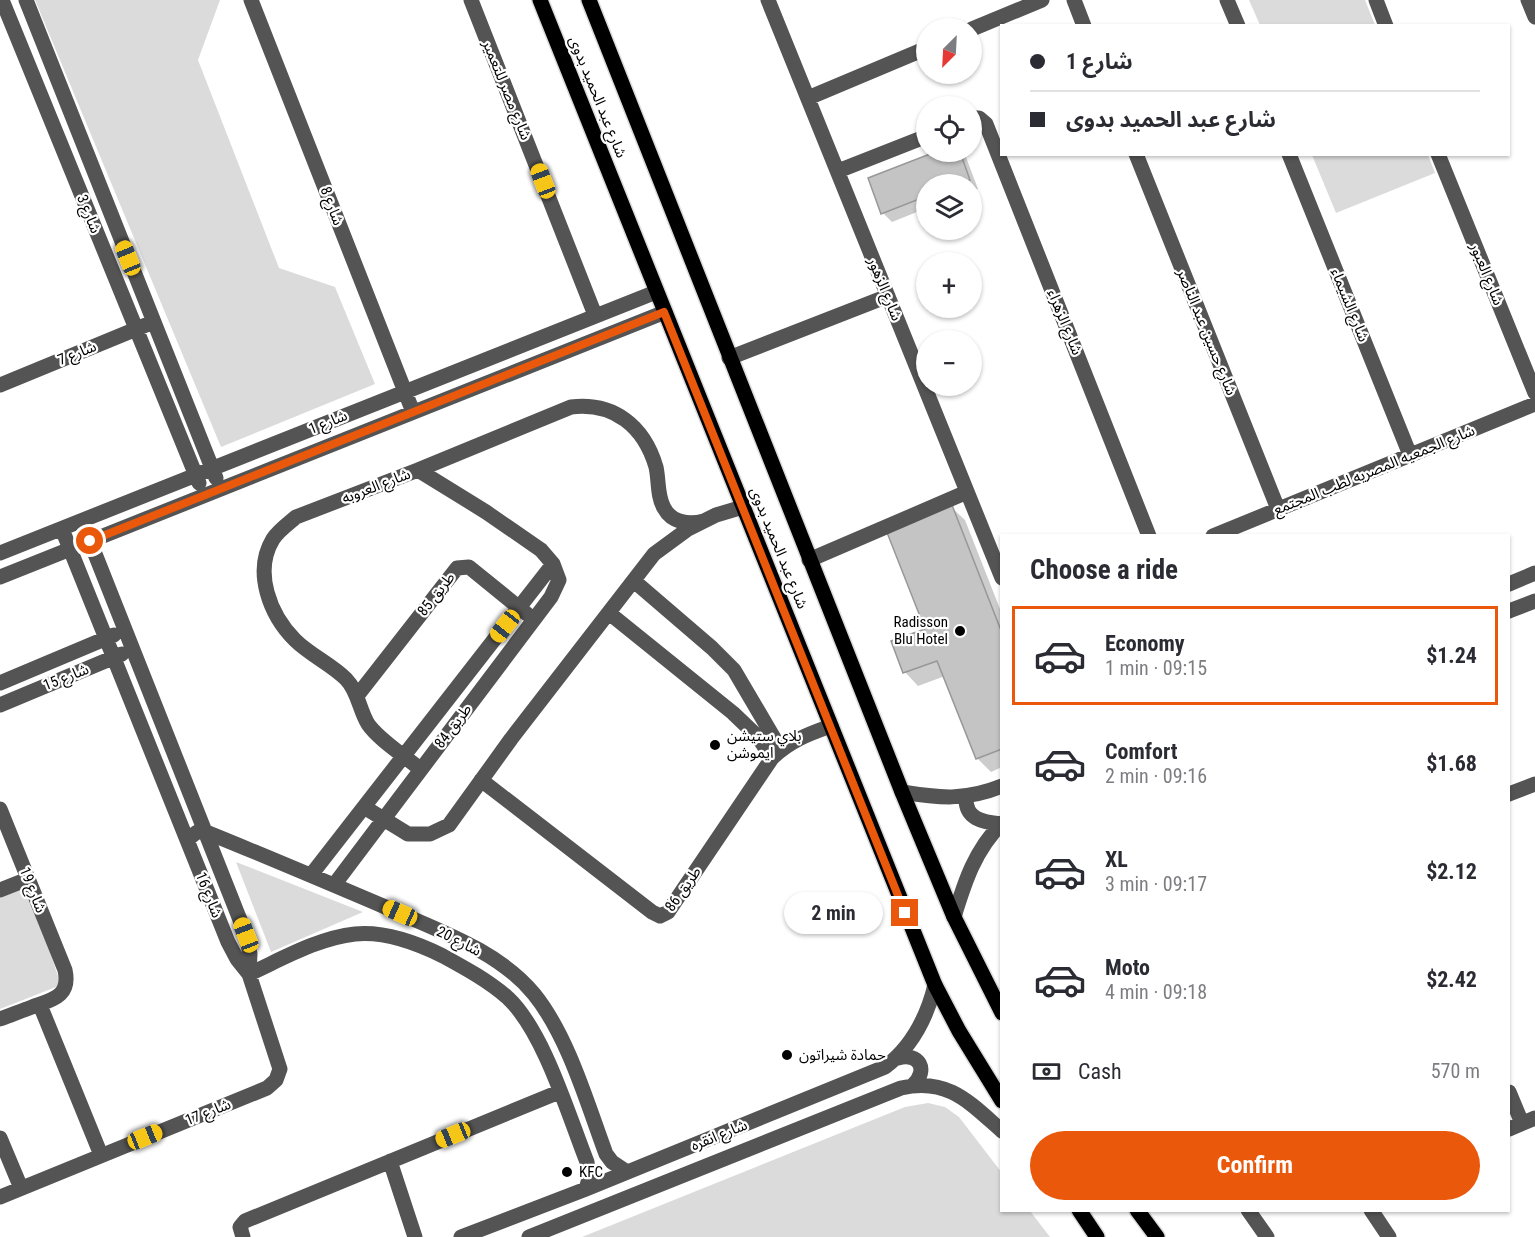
<!DOCTYPE html>
<html lang="en">
<head>
<meta charset="utf-8">
<style>
	body { margin:0; font-family:"Roboto Condensed","Noto Sans Arabic",sans-serif; background:#f2f2f3; color:#2b2b33; height:100vh; display:flex; flex-direction:column; font-size:22px; white-space:nowrap }
	* { box-sizing:border-box; margin:0 }
	p { font-size:20px; color:#7c7c81 }
	.icon { flex:none; width:33px; height:33px; fill:none; stroke:currentColor; stroke-width:2; stroke-linecap:round; stroke-linejoin:round }
	.map { position:relative; flex:1; overflow:hidden }
	.side { position:absolute; left:1000px; top:534px; width:510px; height:678px; display:flex; flex-direction:column; background:#fff; border-radius:0px; box-shadow:0 2px 4px #0004 }
	.side>* { flex:none }
	.top-card { position:absolute; left:1000px; top:24px; width:510px; height:132px; border-radius:0px; box-shadow:0 2px 4px #0004; display:grid; align-content:center; height:132px; padding:0 30px; background:#fff }
	.needle { width:39px; rotate:204deg }
	.buttons { position:absolute; left:916px; top:18px; display:grid; gap:12px }
	.buttons a { display:grid; place-items:center; width:66px; height:66px; border-radius:50%; background:#fff; box-shadow:0 2px 4px #0004; font-size:30px }
	.end { position:absolute; width:27px; height:27px; margin:-14px; border:8px solid #ea580c; background:#fff; box-shadow:0 0 0 3px #fff }
	.from { border-radius:50% }
	.bubble { position:absolute; height:42px; border-radius:21px; background:#fff; box-shadow:0 2px 4px #0004; font-size:20px; font-weight:700; line-height:42px; text-align:center }
	.car { position:absolute; width:18px; height:36px; margin:-18px -9px; border-radius:8px; box-shadow:0 0 4px 2px #0007; background:linear-gradient(#f5c518 24%,#345 0 40%,#f5c518 0 76%,#345 0 86%,#f5c518 0) }
	.top-card b { display:flex; align-items:center; gap:21px; height:57px; font-size:22px }
	.top-card b+b { border-top:2px solid #e1e1e2 }
	.top-card i { width:15px; height:15px; background:#2b2b33 }
	ul { padding:0; list-style:none }
	li { display:flex; align-items:center; gap:18px; height:99px; margin:0 12px 9px; padding:0 18px; border:3px solid transparent; border-radius:0px }
	li div { flex:1 }
	li b { display:block; font-size:22px }
	li em { font-style:normal; font-weight:700 }
	li.active { border-color:#ea580c }
	li>.icon { width:54px; height:54px; stroke-width:1.5 }
	h2 { padding:0 30px; font-size:27px; line-height:72px }
	.pay { display:flex; align-items:center; gap:15px; height:66px; padding:0 30px; font-size:22px }
	.pay p { margin-inline-start:auto }
	.primary-button { display:flex; gap:12px; margin-top:auto; padding:12px 30px }
	.primary-button a { flex:1; height:69px; border-radius:36px; background:#ea580c; color:#fff; font-size:24px; font-weight:700; line-height:69px; text-align:center }
	.map>svg:first-child { display:block }
	.green { fill:#dbdbdb }
	.shadow { fill:#0003 }
	.building { fill:#c4c4c4; stroke:#989898; stroke-width:1.5 }
	.lines { fill:none; stroke-linecap:round; stroke-linejoin:round }
	.major-casing { stroke:#dbdbdb; stroke-width:18 }
	.minor { stroke:#545454; stroke-width:15 }
	.major { stroke:#000; stroke-width:15 }
	.route { stroke:#ea580c; stroke-width:8 }
	.poi-dot { fill:#000; stroke:#fff; stroke-width:2 }
	.labels { text-anchor:middle; stroke-width:4.5; stroke-linejoin:round; paint-order:stroke }
	.street-label { font-size:15px; fill:#000; stroke:#fff }
	.poi-label { font-size:15px; fill:#000; stroke:#fff; text-anchor:start }
</style>
</head>
<body>
<div class="map">
<svg width="1535" height="1237" viewBox="0 0 1535 1237">
	<rect width="100%" height="100%" fill="#fff"/>
	<path class="green" d="M35 0H220L198 60 279 268 335 287 375 384 221 447Z
		M1249 0H1365L1375 25H1260Z
		M1312 155H1428L1435 173 1336 213Z
		M236 862 363 912 271 952Z
		M28 887 61 985 0 1009V898Z
		M928 1103 945 1107 959 1117 1002 1173V1210L1030 1211 1050 1237H582L905 1107Z"/>
	<path class="shadow" d="M939 152H964L978 189 972 191V184H927V208L892 222 883 213 870 179Z
		M951 507 965 520 1002 614V767L991 772 977 758 945 676 918 686 905 672 927 630Z"/>
	<path class="building" d="M935 152H960L970 180 958 184H927V196L881 214 868 178Z
		M952 505 1002 633V749L976 759 937 661 903 673 891 641 925 629 886 530Z"/>
	<g class="lines">
		<defs>
			<path id="major" d="M540 0 935 985 959 1031 1002 1101
				M589 0 902 792 954 917 1002 1013
				M1079 1210 1097 1237
				M1137 1210 1157 1237"/>
		</defs>
		<use href="#major" class="major-casing"/>
		<path class="minor" d="M2 0 199 483
			M26 0 216 478
			M251 0 413 412
			M471 0 595 315
			M768 0 1002 578
			M1074 0 1084 26
			M1227 0 1238 26
			M1376 0 1386 26
			M1528 0 1535 17
			M972 29 1042 0
			M808 98 927 48
			M972 118H979L986 124 1149 536
			M1136 154 1278 509
			M1289 154 1410 455
			M1438 154 1535 393
			M838 171 927 136
			M729 358 888 296
			M0 385 146 325
			M82 521 246 935 250 954 249 974
			M1213 536 1535 404
			M0 553 656 292
			M809 560 967 492
			M0 577 665 312
			M634 581 712 648 734 670 781 750
			M1509 584 1535 573
			M1509 611 1535 601
			M609 613 733 713 758 737 772 758
			M0 683 114 635
			M357 696 457 568 469 567 527 614
			M0 705 122 654
			M420 769C405 756 379 740 368 724 359 709 358 691 346 679 331 664 310 655 295 640 270 615 253 572 273 539 279 530 288 524 296 517L418 470 571 407C614 402 644 426 656 467 659 480 657 496 664 508 672 523 689 525 704 521
			M481 780 652 912 660 916 668 912 772 758C790 741 808 734 831 726
			M902 792C939 798 965 801 1002 786
			M1509 794 1535 784
			M966 797C965 819 982 822 1001 824
			M364 807 408 834H430L449 825 511 739 654 554 688 529 716 515 743 507
			M0 809 65 970C71 997 51 1000 32 1007 21 1011 11 1015 0 1019
			M187 840 197 832H206C268 857 329 883 390 909 439 931 499 951 534 994 568 1036 587 1103 606 1154L612 1162 627 1172
			M311 875 553 564
			M334 885 551 597 559 580 553 564 541 550 486 512 418 470
			M0 890 28 879
			M954 917C965 881 975 850 1002 823
			M249 974C282 959 318 938 355 934 385 931 417 943 443 956 465 968 489 981 508 998 544 1032 568 1114 587 1162L589 1179 586 1189
			M40 1005 101 1155
			M898 1058C919 1052 929 1070 913 1085
			M1509 1092 1522 1123
			M1509 1129 1535 1118
			M0 1138 21 1188
			M390 1161 415 1237
			M0 1197 267 1088 276 1080 280 1069 249 974 237 959 228 942 62 529
			M1248 1210 1267 1237
			M1371 1210 1389 1237
			M243 1237 240 1227 245 1221 559 1092
			M461 1237 586 1189 885 1067C913 1046 927 1017 935 985
			M529 1237 901 1088C948 1077 970 1103 1002 1131"/>
		<use href="#major" class="major"/>
	</g>
	<g class="lines">
		<path class="route" d="M90 541 664 312 905 913"/>
	</g>
	<g class="poi-dot">
		<circle cx="960" cy="631" r="6"/>
		<circle cx="715" cy="745" r="6"/>
		<circle cx="787" cy="1055" r="6"/>
		<circle cx="567" cy="1172" r="6"/>
	</g>
	<g class="labels">
		<g class="street-label">
			<text transform="translate(507 90) rotate(68)" y="5">شارع مصر للتعمير</text>
			<text transform="translate(598 97) rotate(68)" y="5">شارع عبد الحميد بدوى</text>
			<text transform="translate(332 206) rotate(69)" y="5">شارع 8</text>
			<text transform="translate(89 214) rotate(68)" y="5">شارع 3</text>
			<text transform="translate(1487 274) rotate(68)" y="5">شارع العبور</text>
			<text transform="translate(885 289) rotate(68)" y="5">شارع الزهور</text>
			<text transform="translate(1350 305) rotate(68)" y="5">شارع الشيماء</text>
			<text transform="translate(1065 322) rotate(68)" y="5">شارع الزهراء</text>
			<text transform="translate(1207 332) rotate(68)" y="5">شارع حسين عبد الناصر</text>
			<text transform="translate(77 353) rotate(-22)" y="5">شارع 7</text>
			<text transform="translate(328 422) rotate(-22)" y="5">شارع 1</text>
			<text transform="translate(1374 470) rotate(-22)" y="5">شارع الجمعيه المصريه لطب المجتمع</text>
			<text transform="translate(376 486) rotate(-21)" y="5">شارع العروبه</text>
			<text transform="translate(779 548) rotate(68)" y="5">شارع عبد الحميد بدوى</text>
			<text transform="translate(436 594) rotate(-52)" y="5">طريق 85</text>
			<text transform="translate(66 677) rotate(-22)" y="5">شارع 15</text>
			<text transform="translate(453 726) rotate(-53)" y="5">طريق 84</text>
			<text transform="translate(683 889) rotate(-55)" y="5">طريق 86</text>
			<text transform="translate(33 890) rotate(68)" y="5">شارع 19</text>
			<text transform="translate(209 895) rotate(68)" y="5">شارع 16</text>
			<text transform="translate(459 941) rotate(27)" y="5">شارع 20</text>
			<text transform="translate(208 1112) rotate(-22)" y="5">شارع 17</text>
			<text transform="translate(719 1135) rotate(-22)" y="5">شارع انقره</text>
		</g>
		<g class="poi-label">
			<text x="948" y="627" text-anchor="end">Radisson<tspan x="948" dy="17">Blu Hotel</tspan></text>
			<text x="727" y="741">بلاي ستيشن<tspan x="727" dy="17">ايموشن</tspan></text>
			<text x="799" y="1060">حمادة شيراتون</text>
			<text x="579" y="1177">KFC</text>
		</g>
	</g>
</svg>
<div class="buttons">
<a><svg class="needle" viewBox="-14 -14 28 28"><path d="M0-13l5 13h-10z" fill="#e53935"/><path d="M0 13l5-13h-10z" fill="#7c7c81"/></svg></a>
<a><svg class="icon" aria-label="locate" viewBox="0 0 24 24"><circle cx="12" cy="12" r="6"/><path d="M12 2v4M12 18v4M2 12h4M18 12h4"/></svg></a>
<a><svg class="icon" aria-label="layers" viewBox="0 0 24 24"><path d="M12 4l9 5-9 5-9-5zM3 14l9 5 9-5"/></svg></a>
<a>+</a>
<a>−</a>
</div>
<i class="end from" style="left:90px;top:541px"></i>
<i class="end" style="left:905px;top:913px"></i>
<div class="bubble" style="left:784px;top:892px;width:99px">2 min</div>
<i class="car" style="left:543px;top:181px;rotate:339deg"></i>
<i class="car" style="left:128px;top:258px;rotate:338deg"></i>
<i class="car" style="left:505px;top:626px;rotate:218deg"></i>
<i class="car" style="left:400px;top:913px;rotate:294deg"></i>
<i class="car" style="left:246px;top:935px;rotate:339deg"></i>
<i class="car" style="left:453px;top:1135px;rotate:248deg"></i>
<i class="car" style="left:145px;top:1137px;rotate:68deg"></i>
<div class="top-card">
<b><i class="from"></i>شارع 1</b>
<b><i></i>شارع عبد الحميد بدوى</b>
</div>
<section class="side">
<h2>Choose a ride</h2>
<ul>
<li class="active"><svg class="icon" aria-label="car" viewBox="0 0 24 24"><path d="M5 17H2v-5l4-1 3-4h7l3 4 3 1v5h-3M9 17h6M6 11h13"/><circle cx="7" cy="17" r="2"/><circle cx="17" cy="17" r="2"/></svg><div><b>Economy</b><p>1 min · 09:15</p></div><em>$1.24</em></li>
<li><svg class="icon" aria-label="car" viewBox="0 0 24 24"><path d="M5 17H2v-5l4-1 3-4h7l3 4 3 1v5h-3M9 17h6M6 11h13"/><circle cx="7" cy="17" r="2"/><circle cx="17" cy="17" r="2"/></svg><div><b>Comfort</b><p>2 min · 09:16</p></div><em>$1.68</em></li>
<li><svg class="icon" aria-label="car" viewBox="0 0 24 24"><path d="M5 17H2v-5l4-1 3-4h7l3 4 3 1v5h-3M9 17h6M6 11h13"/><circle cx="7" cy="17" r="2"/><circle cx="17" cy="17" r="2"/></svg><div><b>XL</b><p>3 min · 09:17</p></div><em>$2.12</em></li>
<li><svg class="icon" aria-label="car" viewBox="0 0 24 24"><path d="M5 17H2v-5l4-1 3-4h7l3 4 3 1v5h-3M9 17h6M6 11h13"/><circle cx="7" cy="17" r="2"/><circle cx="17" cy="17" r="2"/></svg><div><b>Moto</b><p>4 min · 09:18</p></div><em>$2.42</em></li>
</ul>
<div class="pay"><svg class="icon" aria-label="cash" viewBox="0 0 24 24"><path d="M3 7h18v10H3z"/><circle cx="12" cy="12" r="2"/></svg>Cash<p>570 m</p></div>
<div class="primary-button"><a>Confirm</a></div>
</section>
</div>
</body>
</html>
